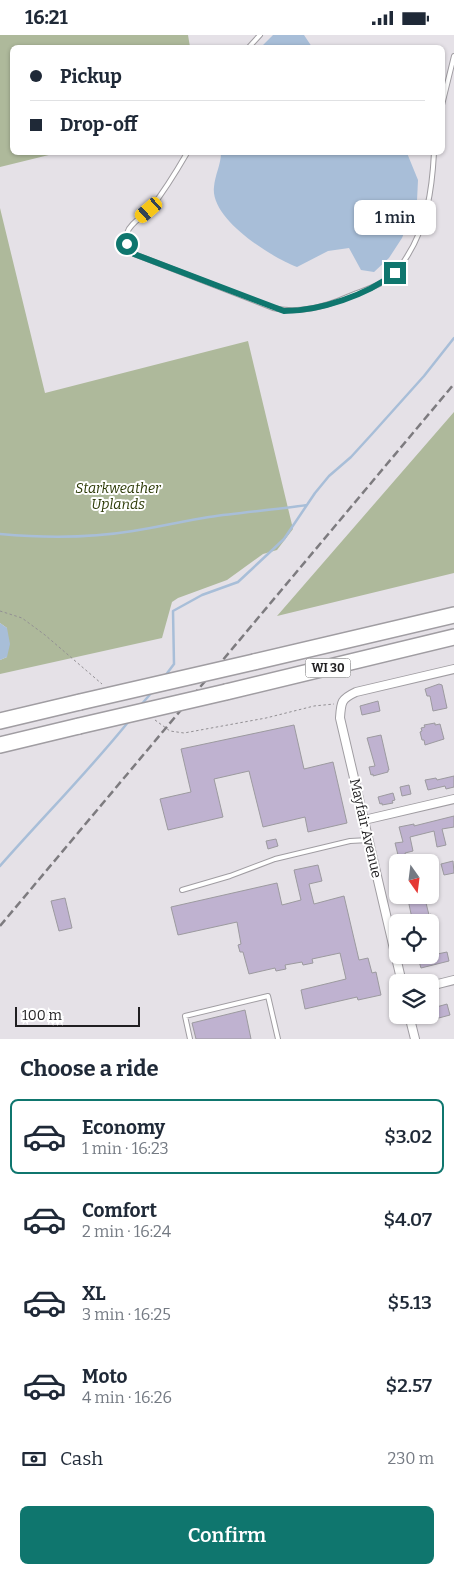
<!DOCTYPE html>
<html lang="en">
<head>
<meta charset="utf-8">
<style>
	body { margin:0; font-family:Bitter,serif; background:#f6f6f7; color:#1f2937; height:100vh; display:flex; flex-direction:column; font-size:19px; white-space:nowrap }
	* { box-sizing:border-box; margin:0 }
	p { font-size:16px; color:#747a83 }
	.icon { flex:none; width:28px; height:28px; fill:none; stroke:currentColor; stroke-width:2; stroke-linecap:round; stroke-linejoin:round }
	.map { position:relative; height:1004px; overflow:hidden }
	.drawer { display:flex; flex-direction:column; background:#fff; flex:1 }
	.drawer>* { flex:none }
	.top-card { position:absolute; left:10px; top:10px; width:435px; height:110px; border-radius:8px; box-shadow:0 1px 4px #0004; display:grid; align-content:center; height:110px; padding:0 20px; background:#fff }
	.needle { width:32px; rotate:166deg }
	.buttons { position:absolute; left:389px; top:819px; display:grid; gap:10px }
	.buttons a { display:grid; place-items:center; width:50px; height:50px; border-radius:8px; background:#fff; box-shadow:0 1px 4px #0004; font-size:25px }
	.scale { position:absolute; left:15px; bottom:12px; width:125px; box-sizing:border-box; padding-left:5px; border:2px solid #201f21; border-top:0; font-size:14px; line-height:18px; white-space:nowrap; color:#201f21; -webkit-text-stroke:4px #fff; paint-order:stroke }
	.end { position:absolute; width:22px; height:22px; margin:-11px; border:6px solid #0f766e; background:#fff; box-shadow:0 0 0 2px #fff }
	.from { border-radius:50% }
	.bubble { position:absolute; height:35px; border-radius:8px; background:#fff; box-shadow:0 1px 4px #0004; font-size:16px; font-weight:600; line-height:35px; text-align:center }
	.car { position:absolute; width:15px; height:30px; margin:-15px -8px; border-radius:6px; box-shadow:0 0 4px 1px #0007; background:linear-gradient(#f5c518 24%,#345 0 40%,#f5c518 0 76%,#345 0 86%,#f5c518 0) }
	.top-card b { display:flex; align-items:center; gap:18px; height:48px; font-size:19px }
	.top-card b+b { border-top:1px solid #e0e1e3 }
	.top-card i { width:12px; height:12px; background:#1f2937 }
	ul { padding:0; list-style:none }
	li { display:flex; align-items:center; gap:15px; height:75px; margin:0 10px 8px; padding:0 10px; border:2px solid transparent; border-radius:8px }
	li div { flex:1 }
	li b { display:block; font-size:19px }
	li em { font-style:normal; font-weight:600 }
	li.selected { border-color:#0f766e }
	li>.icon { width:45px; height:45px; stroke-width:1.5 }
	h2 { padding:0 20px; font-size:22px; line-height:60px }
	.pay { display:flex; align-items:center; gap:12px; height:55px; padding:0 20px; font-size:19px }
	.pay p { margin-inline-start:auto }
	.button { display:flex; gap:10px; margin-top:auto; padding:10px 20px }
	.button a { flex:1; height:58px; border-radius:8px; background:#0f766e; color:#fff; font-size:20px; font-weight:600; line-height:58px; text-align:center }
	.status { display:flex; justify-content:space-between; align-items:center; height:35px; padding:0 25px; background:#fff; direction:ltr }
	.status svg { height:14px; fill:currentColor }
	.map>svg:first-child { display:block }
	.green { fill:#aeb99b }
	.water { fill:#a8bed8 }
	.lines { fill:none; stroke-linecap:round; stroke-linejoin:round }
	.stream { stroke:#a8bed8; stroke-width:2.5 }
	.building { fill:#bfb2d0; stroke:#9c9a9f }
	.lane-casing { stroke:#a09da2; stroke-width:6 }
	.street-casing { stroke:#a09da2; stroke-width:10 }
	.highway-casing { stroke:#a09da2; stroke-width:18 }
	.path { stroke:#928f93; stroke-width:1; stroke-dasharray:2.5 2.5; stroke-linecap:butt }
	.lane { stroke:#fff; stroke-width:4 }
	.street { stroke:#fff; stroke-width:8 }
	.highway { stroke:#fff; stroke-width:15 }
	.rail { stroke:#7d7b7f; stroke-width:2.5; stroke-dasharray:8 4; stroke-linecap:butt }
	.highway-bridge-casing { stroke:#a09da2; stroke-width:18; stroke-linecap:butt }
	.highway-bridge { stroke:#fff; stroke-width:15 }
	.route { stroke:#0f766e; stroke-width:6 }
	.labels { text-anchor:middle; stroke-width:4; stroke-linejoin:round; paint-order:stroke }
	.shield { fill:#fff; stroke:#636264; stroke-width:1 }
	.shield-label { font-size:12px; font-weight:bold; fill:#201f21 }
	.park-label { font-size:14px; font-style:italic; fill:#2c3a06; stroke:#fff }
	.street-label { font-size:14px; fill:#201f21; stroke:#fff }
</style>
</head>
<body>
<div class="status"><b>16:21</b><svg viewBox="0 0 49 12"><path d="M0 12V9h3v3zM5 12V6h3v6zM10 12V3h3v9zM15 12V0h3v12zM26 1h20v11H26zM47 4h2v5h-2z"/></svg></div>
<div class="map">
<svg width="454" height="1004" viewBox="0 0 454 1004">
	<rect width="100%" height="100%" fill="#e5e1e7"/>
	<path class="green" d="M0 0H188L190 12H12V118H57L0 132Z
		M0 173 45 358 248 306 293 494 277 515 263 519 227 545 178 563 172 567 162 603 0 639V625L7 622V593L0 588Z
		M454 377V538L277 581Z"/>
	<path class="water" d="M273 0H304L312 12H261Z
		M221 118H407L418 145 417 166 402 203 389 223 374 237 361 235 349 213 328 216 297 232C271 222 210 184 214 152 215 140 221 129 221 118Z
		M0 588 7 593 10 609 7 622 0 625Z"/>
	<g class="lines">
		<path class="stream" d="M0 499C44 503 90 503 133 496 159 492 183 486 209 482 241 477 274 475 307 470
			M165 641 174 629 173 576 202 560 238 547 284 504 315 458 329 441 351 422 372 399 424 341 454 303
			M141 670 152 657
			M0 831C43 782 88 737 129 686"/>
	</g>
	<path class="building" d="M439 649 442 650 447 673 433 676 430 661H427L425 654Z
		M378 666 380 676 362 680 360 671Z
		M435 688V690L440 689 444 704 425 710 424 705H422L420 697 422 696 421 693 425 692 424 690Z
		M294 690 304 734 333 727 347 788 308 797 305 782 263 792 249 736 214 744 223 782 168 795 160 764 191 757 181 714Z
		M381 700 389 735H388V737L373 741V739L371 740 369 732 375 731 367 703Z
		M454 741V752L446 754 445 751 428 755 425 745 436 743 437 745Z
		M409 750 411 759 402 761 400 752Z
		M393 758 395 765 392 766 393 768 382 770V768L380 769 378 762Z
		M454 781V792L442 794 446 810 437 812 434 796 410 802 413 816 405 818 407 828H400L395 808 403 807 399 792 414 789V791Z
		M276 804 278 811 268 814 266 806Z
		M453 826 454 838 444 840 441 829Z
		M318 830 322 846 309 849 314 869 344 861 359 925 368 923 372 938 376 937 381 960 358 965 357 962 305 974 301 955 346 944 340 918 312 924 313 928 303 930 302 927 285 930 286 934 276 936 275 933 249 939 243 917H240L238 910 241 909 237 887 178 900 171 872 277 848 282 870 301 865 294 835Z
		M407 860H424L429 880 431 879 433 884 438 905 430 907V888H413Z
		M65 863 72 893 59 896 51 866Z
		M447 917 449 926 421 933 418 923Z
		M447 969 450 980 435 984 433 973Z
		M245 975 251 1004H196L192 988Z"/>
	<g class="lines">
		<defs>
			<path id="lane" d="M249 12 260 0
				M442 70 454 21
				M187 118C176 137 165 155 151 173 144 181 130 188 127 198 124 207 129 213 134 219L273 273C297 279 325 272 347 262 363 255 382 251 395 238 399 234 403 228 406 223 427 191 432 155 434 118
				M182 855 230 841 275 824 350 806 369 805
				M190 1004 185 981 268 961 278 1004"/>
			<path id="street" d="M364 785 454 764
				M402 948 340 683C341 667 341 664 356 657L454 634
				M430 951 454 945
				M409 980 415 1004"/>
			<path id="highway" d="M254 627 454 580
				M226 657 454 602
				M0 686 80 667
				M0 710 79 691"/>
		</defs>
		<use href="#lane" class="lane-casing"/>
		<use href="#street" class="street-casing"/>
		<use href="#highway" class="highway-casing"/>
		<path class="path" d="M0 576 22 583 45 600 102 649
			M155 685 170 696 184 698 266 683 314 671 334 669"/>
		<use href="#lane" class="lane"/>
		<use href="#street" class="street"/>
		<use href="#highway" class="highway"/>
		<path class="rail" d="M0 891 454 349"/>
		<defs>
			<path id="highway-bridge" d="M80 667 254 627
				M79 691 226 657"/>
		</defs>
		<use href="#highway-bridge" class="highway-bridge-casing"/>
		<use href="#highway-bridge" class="highway-bridge"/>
	</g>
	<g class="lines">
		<path class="route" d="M127 209 129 214 134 219 284 276C320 276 367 260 395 238"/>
	</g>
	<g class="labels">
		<rect class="shield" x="305.5" y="623.5" width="45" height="19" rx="4"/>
		<g class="shield-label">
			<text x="328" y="637">WI 30</text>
		</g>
		<g class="park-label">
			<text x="118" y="458">Starkweather<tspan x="118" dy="16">Uplands</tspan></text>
		</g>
		<g class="street-label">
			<text transform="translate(366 793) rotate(77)" y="5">Mayfair Avenue</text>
		</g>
	</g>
</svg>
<div class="buttons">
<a><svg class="needle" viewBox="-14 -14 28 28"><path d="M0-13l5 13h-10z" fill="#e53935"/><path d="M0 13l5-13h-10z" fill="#747a83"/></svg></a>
<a><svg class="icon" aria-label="locate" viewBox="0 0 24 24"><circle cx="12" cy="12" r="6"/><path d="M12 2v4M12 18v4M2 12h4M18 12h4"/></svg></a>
<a><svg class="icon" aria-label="layers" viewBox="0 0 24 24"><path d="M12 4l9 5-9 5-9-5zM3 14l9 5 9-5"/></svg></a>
</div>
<div class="scale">100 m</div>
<i class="end from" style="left:127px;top:209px"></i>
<i class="end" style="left:395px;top:238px"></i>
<div class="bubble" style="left:354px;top:165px;width:82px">1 min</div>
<i class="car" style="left:149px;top:175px;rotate:229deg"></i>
<div class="top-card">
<b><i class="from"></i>Pickup</b>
<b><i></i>Drop-off</b>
</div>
</div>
<section class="drawer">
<h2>Choose a ride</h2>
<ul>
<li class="selected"><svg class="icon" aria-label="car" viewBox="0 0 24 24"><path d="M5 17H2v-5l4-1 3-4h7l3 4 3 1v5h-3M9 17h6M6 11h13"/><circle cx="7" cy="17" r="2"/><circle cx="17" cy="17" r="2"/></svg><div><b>Economy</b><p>1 min · 16:23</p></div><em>$3.02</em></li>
<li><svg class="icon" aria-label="car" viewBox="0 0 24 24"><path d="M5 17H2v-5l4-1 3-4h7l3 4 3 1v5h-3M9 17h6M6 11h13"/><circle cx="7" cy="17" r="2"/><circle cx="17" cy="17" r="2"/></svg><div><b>Comfort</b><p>2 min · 16:24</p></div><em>$4.07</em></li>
<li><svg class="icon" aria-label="car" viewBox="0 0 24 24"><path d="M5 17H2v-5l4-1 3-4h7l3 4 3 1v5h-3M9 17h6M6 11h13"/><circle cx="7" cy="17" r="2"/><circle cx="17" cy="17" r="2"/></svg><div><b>XL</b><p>3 min · 16:25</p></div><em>$5.13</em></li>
<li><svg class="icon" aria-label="car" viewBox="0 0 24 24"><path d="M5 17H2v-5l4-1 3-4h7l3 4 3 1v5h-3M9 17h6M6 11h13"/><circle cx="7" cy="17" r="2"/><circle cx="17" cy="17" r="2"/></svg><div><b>Moto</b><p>4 min · 16:26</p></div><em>$2.57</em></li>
</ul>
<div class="pay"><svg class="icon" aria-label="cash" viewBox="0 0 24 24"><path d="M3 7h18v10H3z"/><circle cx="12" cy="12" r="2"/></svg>Cash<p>230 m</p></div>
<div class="button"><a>Confirm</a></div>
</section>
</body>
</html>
